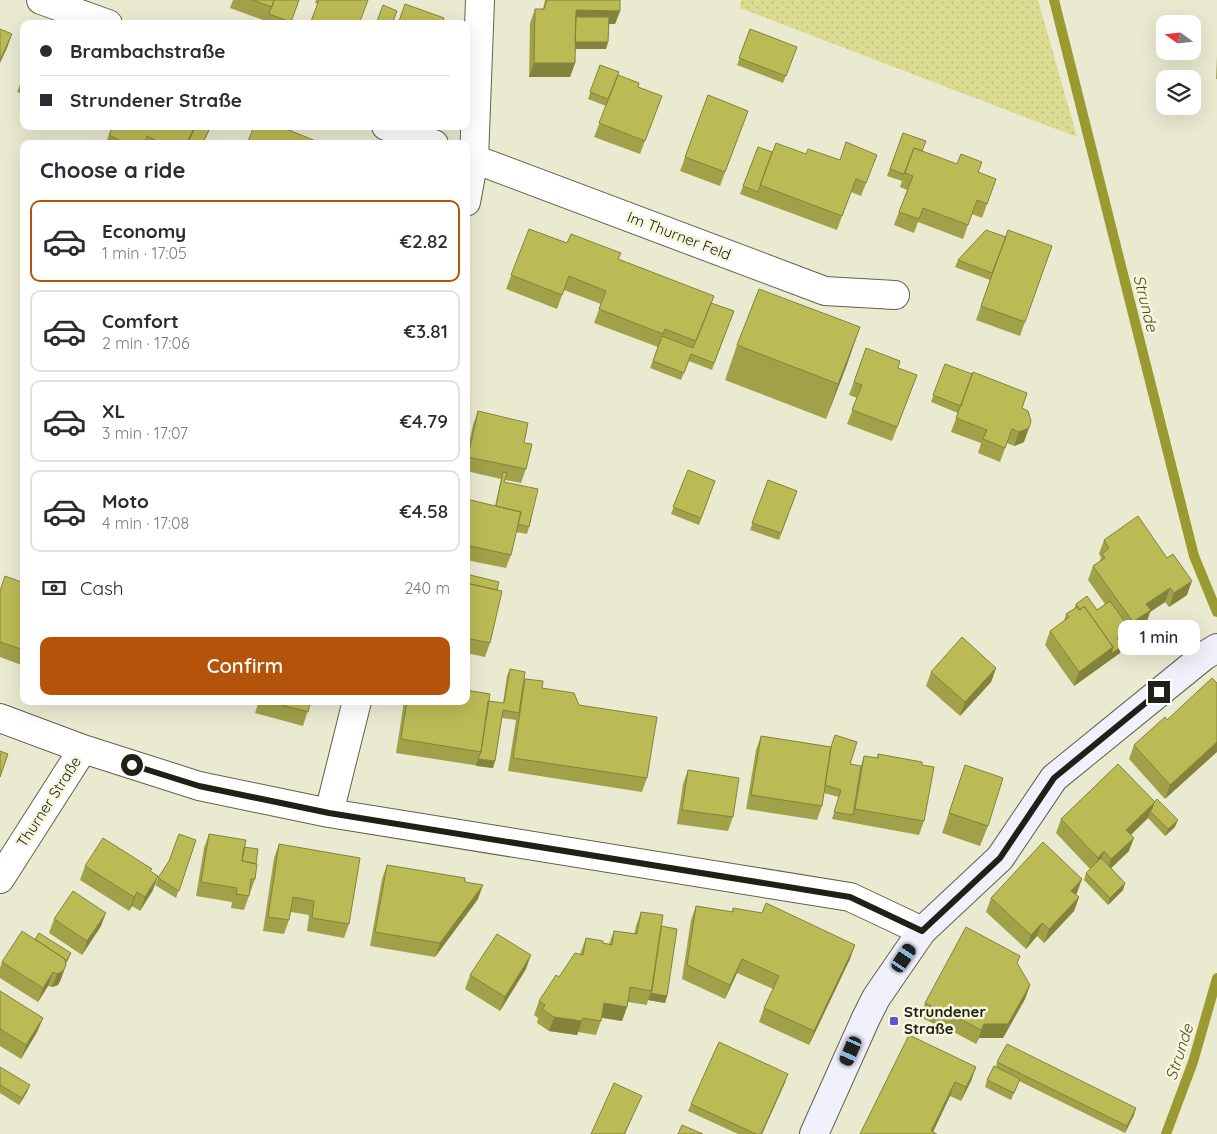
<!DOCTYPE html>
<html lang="en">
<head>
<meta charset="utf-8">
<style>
	body { margin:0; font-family:Quicksand,sans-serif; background:#f7f7f7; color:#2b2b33; height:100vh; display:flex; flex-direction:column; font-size:19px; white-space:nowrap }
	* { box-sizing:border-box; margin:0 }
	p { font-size:16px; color:#7c7c81 }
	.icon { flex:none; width:28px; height:28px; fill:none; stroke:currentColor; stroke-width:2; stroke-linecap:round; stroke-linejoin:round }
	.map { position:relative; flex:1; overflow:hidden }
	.panel { position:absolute; left:20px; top:140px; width:450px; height:565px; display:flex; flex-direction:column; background:#fff; border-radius:10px; box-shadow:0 5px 20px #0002 }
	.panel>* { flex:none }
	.guide { position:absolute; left:20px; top:20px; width:450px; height:110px; border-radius:10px; box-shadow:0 5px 20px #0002; display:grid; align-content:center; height:110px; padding:0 20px; background:#fff }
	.needle { width:32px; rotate:285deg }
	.controls { position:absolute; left:1156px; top:15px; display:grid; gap:10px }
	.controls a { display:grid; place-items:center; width:45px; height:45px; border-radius:10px; background:#fff; box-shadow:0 5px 20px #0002; font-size:25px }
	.end { position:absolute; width:22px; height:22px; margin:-11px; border:6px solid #202017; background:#fff; box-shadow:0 0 0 2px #fff }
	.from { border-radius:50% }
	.bubble { position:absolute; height:35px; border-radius:10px; background:#fff; box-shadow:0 5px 20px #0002; font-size:16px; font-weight:600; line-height:35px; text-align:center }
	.car { position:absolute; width:15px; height:30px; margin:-15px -8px; border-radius:6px; box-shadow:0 0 4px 1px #0007; background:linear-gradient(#222 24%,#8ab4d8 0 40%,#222 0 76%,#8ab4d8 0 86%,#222 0) }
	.guide b { display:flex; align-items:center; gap:18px; height:48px; font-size:19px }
	.guide b+b { border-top:1px solid #e1e1e2 }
	.guide i { width:12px; height:12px; background:#2b2b33 }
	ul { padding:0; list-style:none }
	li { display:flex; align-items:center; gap:15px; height:82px; margin:0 10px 8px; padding:0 10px; border:2px solid #e1e1e2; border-radius:10px }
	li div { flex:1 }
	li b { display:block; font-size:19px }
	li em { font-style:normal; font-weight:600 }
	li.current { border-color:#b45309 }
	li>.icon { width:45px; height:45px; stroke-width:1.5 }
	h2 { padding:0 20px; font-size:22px; line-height:60px }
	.pay { display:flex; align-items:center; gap:12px; height:55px; padding:0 20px; font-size:19px }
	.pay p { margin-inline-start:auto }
	.action { display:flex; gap:10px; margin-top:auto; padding:10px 20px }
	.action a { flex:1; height:58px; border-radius:10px; background:#b45309; color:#fff; font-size:20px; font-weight:600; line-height:58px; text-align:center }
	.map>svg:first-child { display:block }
	.grass { fill:url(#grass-dots) }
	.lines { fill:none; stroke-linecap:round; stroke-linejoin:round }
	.stream { stroke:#9a9a31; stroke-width:10 }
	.street-casing { stroke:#61624c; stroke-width:30 }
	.secondary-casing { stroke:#61624c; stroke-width:30 }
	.street { stroke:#fff; stroke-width:28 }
	.secondary { stroke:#f0f1fd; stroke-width:28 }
	.wall { fill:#a1a14a }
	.shaded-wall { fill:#83833c }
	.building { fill:#bbbb56; stroke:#83833c }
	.route { stroke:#202017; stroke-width:6 }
	.poi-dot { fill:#5e55cd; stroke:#f6f7dd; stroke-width:2 }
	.labels { text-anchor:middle; stroke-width:5; stroke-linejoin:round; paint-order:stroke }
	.street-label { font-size:15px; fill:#202017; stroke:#f6f7dd }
	.poi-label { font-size:15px; font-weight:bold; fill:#202017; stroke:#f6f7dd; text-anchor:start }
	.water-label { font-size:16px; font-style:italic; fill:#4e4e23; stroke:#f6f7dd }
</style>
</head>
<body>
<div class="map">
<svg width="1217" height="1134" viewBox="0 0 1217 1134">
	<defs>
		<pattern id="grass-dots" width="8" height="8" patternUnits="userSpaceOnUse" patternTransform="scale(1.25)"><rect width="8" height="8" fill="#dbdc92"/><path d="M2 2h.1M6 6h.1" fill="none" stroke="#bcbc7d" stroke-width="1.8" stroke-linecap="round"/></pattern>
	</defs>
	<rect width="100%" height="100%" fill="#e9ead0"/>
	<path class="grass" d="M741 0H1038L1077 137 740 8Z"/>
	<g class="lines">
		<path class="stream" d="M1054 0 1194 556 1217 612
			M1166 1134 1193 1062 1217 978"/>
		<defs>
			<path id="street" d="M41 0 108 24
				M386 126 434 144
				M466 156 825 291 895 295
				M466 202 474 159 480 0
				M0 718 83 749 199 786 329 813 850 897 922 931
				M329 813 357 701
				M0 879 83 749"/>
			<path id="secondary" d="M814 1134 866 1018 876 998 922 931 1000 858 1054 778 1204 656 1217 648"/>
		</defs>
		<use href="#street" class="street-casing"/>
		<use href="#secondary" class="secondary-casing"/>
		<use href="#street" class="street"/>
		<use href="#secondary" class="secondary"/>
	</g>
	<path class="wall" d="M233 0H299L290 24H274L230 8Z
		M316 0H368L318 4 315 3Z
		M545 0H620V11L615 24H609L608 42 606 49H575V63L570 77H529L530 23 535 9H543Z
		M750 29 797 47 783 83 737 65Z
		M1217 56V79H1216Z
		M600 65 638 87 662 96 640 154 594 137 606 106 588 99Z
		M24 75V95L17 92Z
		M708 95 748 111 720 186 680 171Z
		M211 126 203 143 206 144H105L109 135Z
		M903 133 922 151 996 179 982 218 972 214 963 239 918 222 914 233 894 225 907 190 900 187 902 181 887 176Z
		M758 147 772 152 806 154 840 160 877 155 861 196 851 192 837 230 740 194Z
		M529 229 567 243 618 259 711 303 734 311 712 370 689 361 681 380 650 368 658 347 594 323 601 304 564 290 557 309 506 289Z
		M1006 237 1052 246 1020 336 976 320 1001 248 990 280 955 267 958 260Z
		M737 345 848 362 826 419 725 380Z
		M866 348 898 368 917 375 892 441 847 424 857 398 849 395Z
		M945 364 1022 408 1024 442 1014 446 1007 443 1000 462 978 453 981 443 951 432 958 413 931 402Z
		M478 411 524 443 526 469 521 483 505 480 504 482 529 527 527 534 516 532 511 555 506 568 466 560V499L495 506 501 479 466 471V457L473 425Z
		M688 470 715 481 699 525 671 514Z
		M768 480 797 491 779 540 750 530Z
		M1104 540 1187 595 1169 607 1165 602 1150 612 1146 624 1119 642 1120 653 1074 686 1045 645 1050 631 1064 621 1066 614 1074 609 1076 604 1097 610 1105 604 1088 580 1093 566 1100 561 1101 557 1099 554Z
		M466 574 497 590 490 643 485 657 466 653Z
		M24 583V666L0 657V590Z
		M996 668 991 682 960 716 926 686 931 672Z
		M510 669 523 685 525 679 542 688 579 705 647 778 642 792 508 771 516 720 502 718 495 761 493 768 396 753 404 701H488L503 703 507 676Z
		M1217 683 1165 799 1129 759 1134 745Z
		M135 701H152L151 704Z
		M259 701H311L303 726 255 713Z
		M835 735 850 764 861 766 864 756 877 758 878 754 924 821 919 835 832 819 839 797 824 793 822 806 817 820 746 809 756 750 761 736 831 747Z
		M1118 764 1175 827 1165 836 1148 818 1131 835 1129 851 1111 868 1125 883 1123 890 1108 905 1084 880 1086 873 1090 869 1056 833 1061 819Z
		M965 765 988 826 980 846 942 833Z
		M688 770 733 817 728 831 677 824 683 784Z
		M209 834 244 847 256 864 255 879 244 910 231 908 232 902 196 896 204 848Z
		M196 840 176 898 155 885 158 878Z
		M279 844 349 924 344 938 307 931 309 915 291 912 289 920 284 934 263 931 274 858Z
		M387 865 465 882 478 899 435 957 370 946 382 879Z
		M85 866 151 872 153 890 140 911 132 906 129 911 80 880Z
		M1077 893 1075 894 1079 897 1074 911 1044 943 1037 936 1026 949 986 912 991 898Z
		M696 906 732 912 733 908 850 959 809 1045 759 1022 764 1008 773 989 737 973 725 999 682 979 691 920Z
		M641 912 661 926 667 996 665 1003 648 1000 647 1005 628 1002 627 1007 622 1021 602 1018 596 1035 578 1032 577 1035 549 1031 537 1023 538 1018 534 1015 539 1001 580 954 586 938 603 943 609 944 614 931 634 934 636 926Z
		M54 919 101 926 82 955 49 933Z
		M35 939 71 953 66 963 61 979 58 985 52 987 48 986 38 1002 0 978V968L2 962Z
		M1017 964 1030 985 1025 999 1003 1038H979L976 1044 937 1023 936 1025 920 1017 925 1003Z
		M526 969 500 1011 465 989 470 975Z
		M0 991 43 1018 37 1032 21 1059 0 1046Z
		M997 1062 1134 1115 1125 1133 1019 1081 1011 1100 985 1087 987 1080 996 1067Z
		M0 1067 27 1092 19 1105 0 1093Z
		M976 1067 971 1081 961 1101 950 1096 933 1132 860 1134Z
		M786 1081 762 1134H738L688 1111 691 1104Z"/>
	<path class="shaded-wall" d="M576 10 620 11 615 24H573Z
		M12 34 7 48 0 63V60Z
		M573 42H608L606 49H571Z
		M534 63H575L570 77H529Z
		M211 126 203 144H202Z
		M860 327 848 362 826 419 838 384Z
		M1029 428 1024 442 1014 446 1019 432Z
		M1192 581 1187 595 1169 607 1174 593Z
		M1170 588 1165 602 1150 612 1146 624 1114 645 1117 638 1130 629 1133 622 1146 604Z
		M1122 646 1120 653 1074 686 1079 672 1113 647Z
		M996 668 991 682 960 716 965 702Z
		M1217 742V752L1165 799 1170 785Z
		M478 759 495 761 493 768 476 766Z
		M1155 802 1151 812 1150 811 1148 818 1121 844 1126 830Z
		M1178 820 1175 827 1165 836 1168 829Z
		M1134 838 1129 851 1106 873 1111 859Z
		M1104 851 1099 865 1093 872 1098 858Z
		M158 876 153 890 140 911 145 897Z
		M1082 879 1077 893 1066 905 1071 891Z
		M1125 883 1123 890 1108 905 1110 898Z
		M483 885 478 899 435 957 440 943Z
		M137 892 132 906 129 911 134 897Z
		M1079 897 1074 911 1044 943 1049 929Z
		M106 913 101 926 82 955 87 941Z
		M1042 923 1037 936 1026 949 1031 935Z
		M855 945 850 959 809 1045 814 1031Z
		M71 953 68 960 60 972 66 965 61 979 58 985 52 987 57 974Z
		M531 955 526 969 500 1011 505 997Z
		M742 959 737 973 725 999 730 985Z
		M53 972 48 986 38 1002 43 988Z
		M1030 985 1025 999 1003 1038H979L976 1044 984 1024Z
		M651 993 667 996 665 1003 648 1000Z
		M604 1003 627 1007 622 1021 599 1017Z
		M554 1017 582 1021 577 1035 549 1031Z
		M43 1018 37 1032 21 1059 26 1045Z
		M976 1067 971 1081 961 1101 966 1087Z
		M788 1074 762 1134H761Z
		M955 1082 950 1096 932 1134H930Z
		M30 1085 27 1092 19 1105 22 1098Z
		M642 1096 625 1134H624Z
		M1136 1108 1134 1115 1125 1133 1127 1126Z"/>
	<path class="building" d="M252 0H274L272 7Z
		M274 0H299L291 22 269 14Z
		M319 0H368L359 24H310Z
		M547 0H620V11L576 10 575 63H534L535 9H544Z
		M405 4 444 18 442 24H398Z
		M383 5 397 11 392 24H376Z
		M576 17H609L608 42H575Z
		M0 29 12 34 0 60Z
		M750 29 797 47 786 76 739 58Z
		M600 65 619 72 608 99 590 92Z
		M618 75 639 83 638 87 662 96 645 141 599 123Z
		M708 95 748 111 725 172 685 157Z
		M113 126H195L186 144H163L147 136 143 144H127L109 135Z
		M196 126H211L203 142 206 144H187Z
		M254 126H279L323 144H247Z
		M903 133 926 141 922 151 914 148 904 174 890 169Z
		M846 142 877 155 866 183 856 179 842 216 760 185 776 143 806 154 808 149 840 160Z
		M758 147 772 152 758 192 743 186Z
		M914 148 957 164 961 154 982 162 978 172 996 179 987 204 977 200 968 225 923 208 919 219 899 212 913 176 905 173Z
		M529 229 567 243 571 234 621 253 618 259 714 296 696 341 665 329 663 334 599 309 606 291 569 276 562 295 511 275Z
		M986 230 1006 237 992 273 958 260Z
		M1008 230 1052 246 1025 322 981 306Z
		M759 289 860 327 838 384 737 345Z
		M711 303 734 311 714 363 691 354 684 373 653 361 662 336 693 348Z
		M866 348 900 361 898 368 917 375 897 427 852 410 862 385 854 382Z
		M945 364 972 374 961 406 933 395Z
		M973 372 1027 393 1022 408 1028 411 1031 421 1029 428 1019 432 1012 429 1005 448 983 439 987 430 956 418Z
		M478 411 528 423 524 443 532 444 526 469 468 457Z
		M688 470 715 481 701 518 673 507Z
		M503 472 507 473 504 482 538 489 529 527 518 524 521 512 496 506Z
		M768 480 797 491 781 533 752 523Z
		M466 499 521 512 511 555 466 545Z
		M1138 516 1167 558 1173 554 1192 581 1174 593 1170 588 1146 604 1151 610 1133 622 1093 566 1105 558 1102 554 1109 548 1104 540Z
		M466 574 499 582 497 590 466 583Z
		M5 576 24 583V650L0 642V591Z
		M466 583 502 591 490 643 466 638Z
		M1087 596 1097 610 1110 601 1130 629 1117 638 1122 646 1111 654 1113 647 1084 606 1080 610 1076 604Z
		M1084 606 1113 647 1079 672 1050 631 1069 617 1066 614 1077 607 1079 610Z
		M962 637 996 668 965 702 931 672Z
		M510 669 525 672 519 713 503 710 495 761 478 759 481 752 488 701 504 703Z
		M1212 678 1217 683V742L1170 785 1134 745 1165 717 1167 720Z
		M525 679 543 681 542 688 574 693 579 705 657 717 647 778 513 758Z
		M466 690 490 694 481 752 401 739 407 701H466Z
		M267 701H311L308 712Z
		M835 735 857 742 850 764 861 766 853 815 834 812 841 790 825 785 831 747Z
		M761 736 831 747 822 806 751 795Z
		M0 751 8 754 0 777Z
		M878 754 922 762V765L934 767 924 821 855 809 864 756 878 758Z
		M1118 764 1155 802 1126 830 1134 838 1111 859 1104 851 1098 858 1061 819Z
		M965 765 1003 778 988 826 949 813Z
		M688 770 739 778 733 817 682 810Z
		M1157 799 1178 820 1168 829 1150 811 1152 809 1154 802Z
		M179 834 196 840 179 891 158 878 169 861Z
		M209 834 246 840 242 861 257 864 255 879H251L249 896 236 894 237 888 201 882Z
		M103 838 152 869 150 871 158 876 145 897 137 892 134 897 85 866Z
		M1043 842 1082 879 1071 891 1079 897 1049 929 1042 923 1031 935 991 898Z
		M279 844 360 858 349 924 312 918 314 901 293 897 289 920 268 917Z
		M244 847 258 849 256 864 242 861Z
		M1101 858 1125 883 1110 898 1086 873Z
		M387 865 465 878V882L483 885 440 943 375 932Z
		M73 891 106 913 87 941 54 919Z
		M766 903 855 945 814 1031 764 1008 779 976 742 959 730 985 687 965 696 906 733 912V908L762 913Z
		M641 912 663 915 652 991 630 987 627 1007 604 1003 601 1021 583 1018 582 1021 554 1017 542 1009 545 1005 539 1001 556 975 559 977 575 953 583 955 586 938 603 941V943L612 945 614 931 637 934Z
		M661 926 677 929 667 996 651 993Z
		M966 927 1020 956 1017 963 1030 985 1008 1024H984L981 1030 942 1009 941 1011 925 1003Z
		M22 931 65 959 66 965 63 971 57 974 53 972 43 988 2 962Z
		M39 933 71 953 66 961 65 959 35 939Z
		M497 934 531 955 505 997 470 975Z
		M0 991 43 1018 26 1045 0 1029Z
		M909 1035 976 1067 966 1087 955 1082 931 1131 937 1134H860Z
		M719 1042 788 1074 761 1134H756L691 1104Z
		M1007 1044 1136 1108 1127 1126 997 1062Z
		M994 1066 1020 1079 1014 1093 987 1080Z
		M0 1067 30 1085 22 1098 0 1085Z
		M614 1083 642 1096 624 1134H591Z
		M682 1125 703 1134H678Z"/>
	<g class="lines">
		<path class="route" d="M132 765 199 786 329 813 850 897 922 931 1000 858 1054 778 1159 692"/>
	</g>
	<rect class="poi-dot" x="889" y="1016" width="10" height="10" rx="2.5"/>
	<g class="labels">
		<g class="street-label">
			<text transform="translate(679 236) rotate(21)" y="5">Im Thurner Feld</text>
			<text transform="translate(49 802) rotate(-57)" y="5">Thurner Straße</text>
		</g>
		<g class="poi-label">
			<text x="904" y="1017">Strundener<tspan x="904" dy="17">Straße</tspan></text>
		</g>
		<g class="water-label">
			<text transform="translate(1146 303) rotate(76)" y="6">Strunde</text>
			<text transform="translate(1179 1052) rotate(-72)" y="6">Strunde</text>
		</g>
	</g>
</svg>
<div class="controls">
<a><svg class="needle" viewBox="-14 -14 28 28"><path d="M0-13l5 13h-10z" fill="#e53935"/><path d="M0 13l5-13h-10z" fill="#7c7c81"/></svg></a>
<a><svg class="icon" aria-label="layers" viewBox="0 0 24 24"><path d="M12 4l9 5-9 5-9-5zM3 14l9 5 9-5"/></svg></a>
</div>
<i class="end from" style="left:132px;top:765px"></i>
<i class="end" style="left:1159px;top:692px"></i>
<div class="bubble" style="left:1118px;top:620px;width:82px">1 min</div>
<i class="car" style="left:904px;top:958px;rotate:34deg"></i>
<i class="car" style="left:851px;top:1051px;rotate:204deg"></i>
<div class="guide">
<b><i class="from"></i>Brambachstraße</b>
<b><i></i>Strundener Straße</b>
</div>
<section class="panel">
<h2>Choose a ride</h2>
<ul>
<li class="current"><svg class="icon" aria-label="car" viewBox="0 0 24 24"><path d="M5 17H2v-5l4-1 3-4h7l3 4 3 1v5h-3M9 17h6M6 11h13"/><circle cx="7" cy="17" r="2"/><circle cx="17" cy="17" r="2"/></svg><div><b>Economy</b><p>1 min · 17:05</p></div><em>€2.82</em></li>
<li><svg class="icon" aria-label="car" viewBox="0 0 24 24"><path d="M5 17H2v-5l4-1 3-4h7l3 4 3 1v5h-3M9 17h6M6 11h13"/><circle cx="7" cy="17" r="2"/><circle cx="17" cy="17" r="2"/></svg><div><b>Comfort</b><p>2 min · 17:06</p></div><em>€3.81</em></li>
<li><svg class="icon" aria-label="car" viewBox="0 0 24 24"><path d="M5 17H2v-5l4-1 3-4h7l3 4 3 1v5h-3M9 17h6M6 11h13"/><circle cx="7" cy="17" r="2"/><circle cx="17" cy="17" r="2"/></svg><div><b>XL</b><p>3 min · 17:07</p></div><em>€4.79</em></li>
<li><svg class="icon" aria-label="car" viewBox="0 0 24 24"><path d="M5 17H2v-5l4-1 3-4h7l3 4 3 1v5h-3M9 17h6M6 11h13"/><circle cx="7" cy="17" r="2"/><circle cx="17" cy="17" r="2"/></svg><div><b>Moto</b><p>4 min · 17:08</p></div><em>€4.58</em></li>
</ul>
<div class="pay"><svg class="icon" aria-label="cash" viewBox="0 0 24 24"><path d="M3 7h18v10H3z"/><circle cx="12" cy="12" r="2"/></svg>Cash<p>240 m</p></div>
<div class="action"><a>Confirm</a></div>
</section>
</div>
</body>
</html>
